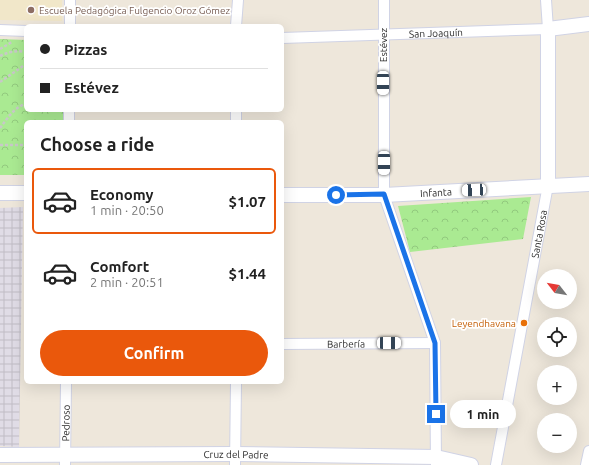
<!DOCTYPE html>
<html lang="en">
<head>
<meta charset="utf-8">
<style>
	body { margin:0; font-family:Ubuntu,sans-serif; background:#f6f6f6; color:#222; height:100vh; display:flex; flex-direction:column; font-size:15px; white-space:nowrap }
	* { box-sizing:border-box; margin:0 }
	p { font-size:13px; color:#767676 }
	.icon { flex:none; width:22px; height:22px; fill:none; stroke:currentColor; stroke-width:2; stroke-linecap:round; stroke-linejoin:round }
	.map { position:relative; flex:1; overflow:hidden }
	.side { position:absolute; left:24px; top:120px; width:260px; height:264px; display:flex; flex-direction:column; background:#fff; border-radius:6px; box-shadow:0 4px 16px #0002 }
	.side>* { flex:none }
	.banner { position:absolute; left:24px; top:24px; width:260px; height:88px; border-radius:6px; box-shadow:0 4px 16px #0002; display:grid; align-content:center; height:88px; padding:0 16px; background:#fff }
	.needle { width:26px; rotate:301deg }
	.fabs { position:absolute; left:537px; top:269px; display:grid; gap:8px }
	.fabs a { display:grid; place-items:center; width:40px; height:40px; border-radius:50%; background:#fff; box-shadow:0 4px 16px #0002; font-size:20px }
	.end { position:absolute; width:18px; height:18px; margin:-9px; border:5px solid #1a73e8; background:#fff; box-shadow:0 0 0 2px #fff }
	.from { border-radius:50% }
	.bubble { position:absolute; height:28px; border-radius:14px; background:#fff; box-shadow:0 4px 16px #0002; font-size:13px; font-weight:600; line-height:28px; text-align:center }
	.car { position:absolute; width:12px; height:24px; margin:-12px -6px; border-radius:5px; box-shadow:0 0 3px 1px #0007; background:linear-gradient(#fff 24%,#345 0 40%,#fff 0 76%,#345 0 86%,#fff 0) }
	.banner b { display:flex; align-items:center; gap:14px; height:38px; font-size:15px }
	.banner b+b { border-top:1px solid #e0e0e0 }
	.banner i { width:10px; height:10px; background:#222 }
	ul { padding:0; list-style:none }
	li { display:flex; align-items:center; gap:12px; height:66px; margin:0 8px 6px; padding:0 8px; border:2px solid transparent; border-radius:6px }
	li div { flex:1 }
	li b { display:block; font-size:15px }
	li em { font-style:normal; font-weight:600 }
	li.active { border-color:#ea580c }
	li>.icon { width:36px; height:36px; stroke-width:1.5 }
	h2 { padding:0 16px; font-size:18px; line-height:48px }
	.action { display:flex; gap:8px; margin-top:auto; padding:8px 16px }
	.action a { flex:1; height:46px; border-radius:24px; background:#ea580c; color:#fff; font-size:16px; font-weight:600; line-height:46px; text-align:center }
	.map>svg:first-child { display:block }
	.industrial { fill:url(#industrial-grid) }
	.education { fill:#f1e7c9 }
	.forest { fill:url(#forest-crowns) }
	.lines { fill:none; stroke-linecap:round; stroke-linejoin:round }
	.street-casing { stroke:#d0d3e5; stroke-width:12 }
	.secondary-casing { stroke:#d0d3e5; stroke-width:16 }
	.path { stroke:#c8c8c8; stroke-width:2.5; stroke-dasharray:3 2; stroke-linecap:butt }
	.street { stroke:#fff; stroke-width:10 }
	.secondary { stroke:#fff; stroke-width:14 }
	.route { stroke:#1a73e8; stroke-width:5 }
	.education-dot { fill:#8d6e63; stroke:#fff; stroke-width:1.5 }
	.food-dot { fill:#e8710a; stroke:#fff; stroke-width:1.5 }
	.labels { text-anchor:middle; stroke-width:3.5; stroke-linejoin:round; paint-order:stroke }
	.education-label { font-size:10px; fill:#785e54; stroke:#fff; text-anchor:start }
	.street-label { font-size:10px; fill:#2a2a2a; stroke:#fff }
	.food-label { font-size:10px; fill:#c56008; stroke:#fff; text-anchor:end }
</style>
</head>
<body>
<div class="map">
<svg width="589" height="465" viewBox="0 0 589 465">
	<defs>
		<pattern id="industrial-grid" width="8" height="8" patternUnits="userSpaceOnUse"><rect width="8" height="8" fill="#e0dce6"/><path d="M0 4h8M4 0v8" fill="none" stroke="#c0bdc5"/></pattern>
		<pattern id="forest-crowns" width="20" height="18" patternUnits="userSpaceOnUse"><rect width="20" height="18" fill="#aaea92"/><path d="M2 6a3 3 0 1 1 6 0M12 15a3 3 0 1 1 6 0" fill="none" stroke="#92c97e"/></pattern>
	</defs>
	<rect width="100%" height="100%" fill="#eee7db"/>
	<path class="industrial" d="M23 207 19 447 0 446V208Z"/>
	<path class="education" d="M0 0H62V21L0 20Z"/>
	<path class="forest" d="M0 39 26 40V110H63V122H26V175H0Z
		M531 197 523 239 410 252 398 206Z"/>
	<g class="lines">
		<defs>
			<g id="street">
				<path d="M384 0V195L435 343 436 465"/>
				<path d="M70 26V0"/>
				<path d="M236 26 238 0"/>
				<path d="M0 30 26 31"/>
				<path id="s1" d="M282 38 548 29 546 0"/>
				<path d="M236 110V122"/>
				<path d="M69 122V110"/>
				<path id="s2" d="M282 344 435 343"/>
				<path id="s3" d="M65 465 66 382"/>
				<path d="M235 465 236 382"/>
				<path id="s4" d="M496 465 548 185"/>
				<path d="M586 465 589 451"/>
			</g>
			<g id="secondary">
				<path d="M548 185V29L589 24"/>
				<path d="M0 193H26"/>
				<path id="s5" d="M282 195H384L589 184"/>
				<path id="s6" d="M0 455 235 454 436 457 471 465"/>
			</g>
		</defs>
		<use href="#street" class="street-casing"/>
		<use href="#secondary" class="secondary-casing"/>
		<path class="path" d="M0 49 12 42
			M0 56C8 52 17 50 26 52
			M0 82 26 64
			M0 128C7 119 14 107 26 104
			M0 145H26"/>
		<use href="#street" class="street"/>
		<use href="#secondary" class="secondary"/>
	</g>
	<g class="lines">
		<path class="route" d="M336 195 384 194 435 343 436 414"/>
	</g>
	<circle class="education-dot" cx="31" cy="10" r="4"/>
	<circle class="food-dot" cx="524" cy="323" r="4"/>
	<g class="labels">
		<g class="education-label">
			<text x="39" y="14">Escuela Pedagógica Fulgencio Oroz Gómez</text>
		</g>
		<g class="street-label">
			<text dy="4" stroke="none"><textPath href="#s1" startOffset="154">San Joaquín</textPath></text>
			<text transform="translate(383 45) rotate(-90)" y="4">Estévez</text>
			<text dy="4" stroke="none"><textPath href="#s5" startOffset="154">Infanta</textPath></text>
			<text dy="4" stroke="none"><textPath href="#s4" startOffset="235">Santa Rosa</textPath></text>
			<text dy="4" stroke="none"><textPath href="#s2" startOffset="64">Barbería</textPath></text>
			<text dy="4" stroke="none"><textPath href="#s3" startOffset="42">Pedroso</textPath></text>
			<text dy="4" stroke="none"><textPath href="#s6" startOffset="236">Cruz del Padre</textPath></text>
		</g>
		<g class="food-label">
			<text x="516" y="327">Leyendhavana</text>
		</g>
	</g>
</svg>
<div class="fabs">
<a><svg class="needle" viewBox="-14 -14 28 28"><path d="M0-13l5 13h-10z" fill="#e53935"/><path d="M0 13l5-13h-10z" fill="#767676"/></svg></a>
<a><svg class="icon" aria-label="locate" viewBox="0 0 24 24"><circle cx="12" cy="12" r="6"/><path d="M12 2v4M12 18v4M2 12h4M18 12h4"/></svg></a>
<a>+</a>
<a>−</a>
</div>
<i class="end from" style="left:336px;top:195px"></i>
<i class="end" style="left:436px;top:414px"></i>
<div class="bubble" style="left:450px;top:400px;width:66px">1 min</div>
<i class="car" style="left:383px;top:83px;rotate:180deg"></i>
<i class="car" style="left:384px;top:163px;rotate:180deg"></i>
<i class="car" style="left:474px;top:190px;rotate:267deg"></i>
<i class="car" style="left:389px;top:343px;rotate:90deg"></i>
<div class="banner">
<b><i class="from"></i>Pizzas</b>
<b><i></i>Estévez</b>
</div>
<section class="side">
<h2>Choose a ride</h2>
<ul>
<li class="active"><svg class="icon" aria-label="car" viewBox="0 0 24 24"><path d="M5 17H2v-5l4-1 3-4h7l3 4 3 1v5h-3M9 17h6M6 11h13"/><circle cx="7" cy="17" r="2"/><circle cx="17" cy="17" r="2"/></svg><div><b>Economy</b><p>1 min · 20:50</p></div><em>$1.07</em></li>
<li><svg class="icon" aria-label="car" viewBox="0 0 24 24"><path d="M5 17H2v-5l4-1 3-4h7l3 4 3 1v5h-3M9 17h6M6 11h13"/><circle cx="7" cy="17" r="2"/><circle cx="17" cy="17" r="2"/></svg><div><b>Comfort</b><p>2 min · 20:51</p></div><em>$1.44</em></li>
</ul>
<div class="action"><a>Confirm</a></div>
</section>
</div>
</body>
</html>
